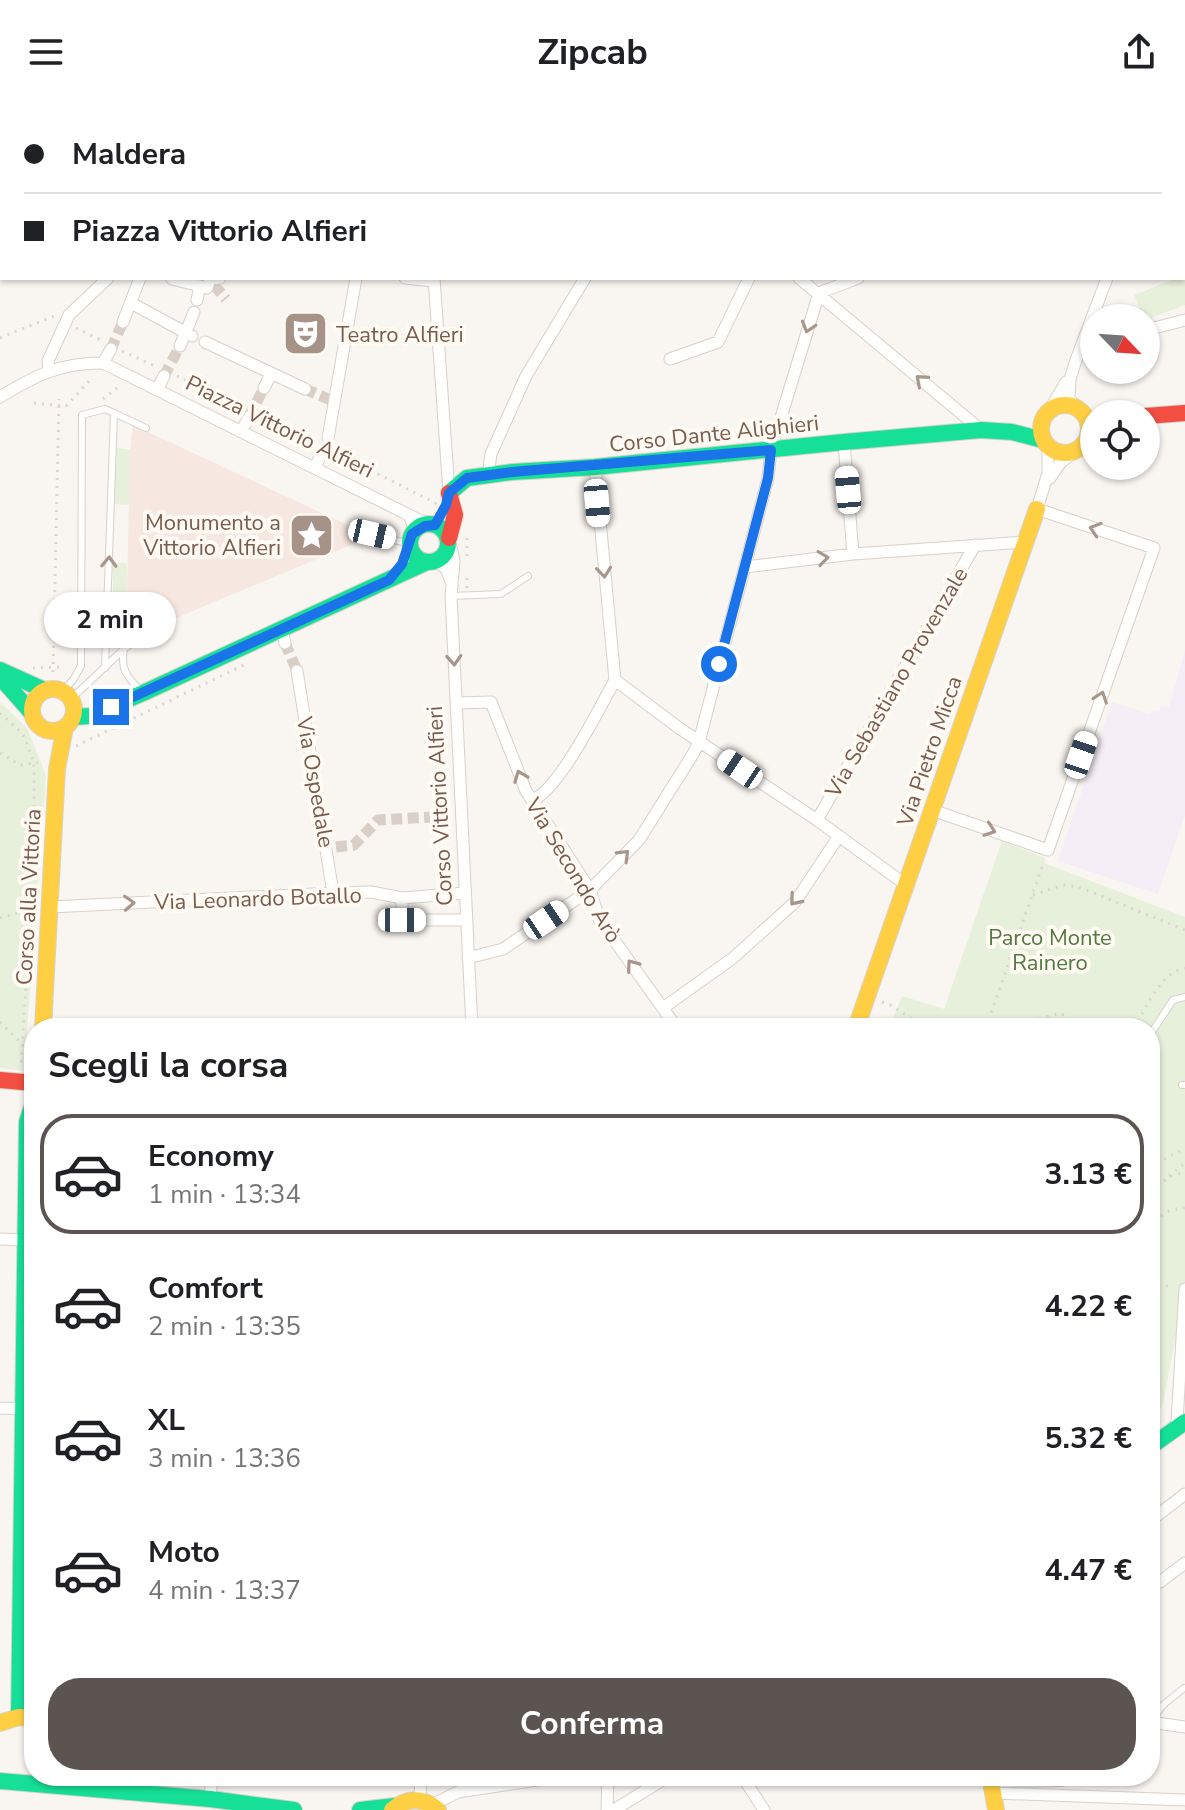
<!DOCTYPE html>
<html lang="it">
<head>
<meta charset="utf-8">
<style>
	body { margin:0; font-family:"Nunito Sans",sans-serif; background:#f2f2f2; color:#202124; height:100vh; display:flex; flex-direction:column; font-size:30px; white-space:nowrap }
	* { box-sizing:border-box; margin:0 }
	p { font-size:26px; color:#757577 }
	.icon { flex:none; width:44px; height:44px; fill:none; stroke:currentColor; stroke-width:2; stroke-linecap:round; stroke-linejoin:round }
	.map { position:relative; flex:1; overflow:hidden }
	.details { position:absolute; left:24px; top:914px; width:1136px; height:768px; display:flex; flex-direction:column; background:#fff; border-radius:32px; box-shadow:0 2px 6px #0004 }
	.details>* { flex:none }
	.guide { position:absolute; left:0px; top:0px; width:1186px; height:176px; box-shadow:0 2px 6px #0004; display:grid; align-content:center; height:176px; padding:0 24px; background:#fff }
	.needle { width:52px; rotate:115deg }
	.controls { position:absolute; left:1080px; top:200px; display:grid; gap:16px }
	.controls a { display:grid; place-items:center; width:80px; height:80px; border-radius:50%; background:#fff; box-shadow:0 2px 6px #0004; font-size:40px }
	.end { position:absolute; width:36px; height:36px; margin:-18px; border:10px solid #1a73e8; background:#fff; box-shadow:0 0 0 4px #fff }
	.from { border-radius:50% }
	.bubble { position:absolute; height:56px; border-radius:28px; background:#fff; box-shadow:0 2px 6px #0004; font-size:26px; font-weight:700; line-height:56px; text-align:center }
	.car { position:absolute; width:24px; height:48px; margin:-24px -12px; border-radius:10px; box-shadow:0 0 6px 2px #0007; background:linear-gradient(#fff 24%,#345 0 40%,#fff 0 76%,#345 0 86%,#fff 0) }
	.guide b { display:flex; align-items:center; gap:28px; height:76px; font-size:30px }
	.guide b+b { border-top:2px solid #e0e0e0 }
	.guide i { width:20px; height:20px; background:#202124 }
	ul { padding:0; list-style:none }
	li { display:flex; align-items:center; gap:24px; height:120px; margin:0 16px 12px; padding:0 8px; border:4px solid transparent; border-radius:32px }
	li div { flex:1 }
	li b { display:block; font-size:30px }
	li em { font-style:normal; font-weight:700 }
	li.current { border-color:#5c5450 }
	li>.icon { width:72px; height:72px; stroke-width:1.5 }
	h2 { padding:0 24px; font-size:36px; line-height:96px }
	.cta { display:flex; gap:16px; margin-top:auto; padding:16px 24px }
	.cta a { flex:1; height:92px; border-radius:32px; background:#5c5450; color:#fff; font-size:32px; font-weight:700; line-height:92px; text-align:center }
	header { display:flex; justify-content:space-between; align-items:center; height:104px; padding:0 24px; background:#fff; font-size:36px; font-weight:700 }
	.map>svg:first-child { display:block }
	.commercial { fill:#f6e8e1 }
	.education { fill:#f6eef6 }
	.green { fill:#e7f0db }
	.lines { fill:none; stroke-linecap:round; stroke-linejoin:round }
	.street-tunnel { stroke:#d9cfc7; stroke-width:11; stroke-dasharray:11 5.5; stroke-linecap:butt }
	.lane-casing { stroke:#d7d1cb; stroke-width:8 }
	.street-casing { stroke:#d7d1cb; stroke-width:13 }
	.fast-casing { stroke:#d9d2cb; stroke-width:18 }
	.slow-casing { stroke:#d9d2cb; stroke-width:18 }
	.jam-casing { stroke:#d9d2cb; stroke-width:18 }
	.path { stroke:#dcd5d0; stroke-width:3; stroke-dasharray:2 6; stroke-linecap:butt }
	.lane { stroke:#fefefd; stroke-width:6 }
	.street { stroke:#fefefd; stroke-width:11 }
	.fast { stroke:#16e098; stroke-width:16 }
	.slow { stroke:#ffcf43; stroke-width:16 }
	.jam { stroke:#f24e42; stroke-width:16 }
	.oneway { stroke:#a8958b }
	.route { stroke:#1a73e8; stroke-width:10 }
	.labels { text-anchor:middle; stroke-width:8; stroke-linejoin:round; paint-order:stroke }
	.poi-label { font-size:22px; fill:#7a5c4d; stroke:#fffaf3; text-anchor:start }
	.street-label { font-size:22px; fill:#7a5c4d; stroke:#fffaf3 }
	.park-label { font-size:22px; fill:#537a41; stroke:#fffaf3 }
</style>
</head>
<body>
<header><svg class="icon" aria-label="menu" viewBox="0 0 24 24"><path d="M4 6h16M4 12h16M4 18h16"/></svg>Zipcab<svg class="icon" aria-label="share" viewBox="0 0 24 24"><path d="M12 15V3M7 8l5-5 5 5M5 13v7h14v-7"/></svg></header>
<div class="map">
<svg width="1185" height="1706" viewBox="0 0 1185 1706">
	<rect width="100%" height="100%" fill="#f9f5f0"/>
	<path class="commercial" d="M133 321 354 424 353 440 126 535 130 346Z"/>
	<path class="education" d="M1185 547V711L1158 790 1058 757 1112 598 1150 610 1152 607 1159 608 1161 602 1169 603Z
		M114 1672H205L203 1686 114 1674Z"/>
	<path class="green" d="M1185 171V201L1146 216 1143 214 1134 191Z
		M117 344 130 346 129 401 114 400Z
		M113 458 127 459 126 524H113Z
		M0 598 27 624 46 671 24 967 0 964Z
		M1002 737 1045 754 1044 759 1185 813V1185L1162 1304 1150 1303V924H898L892 917 902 892 944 905Z"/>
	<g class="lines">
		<path class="street-tunnel" d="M214 181 226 195
			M111 245 123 218
			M164 272 180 242
			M305 285 335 298
			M249 313 264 284
			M285 539 297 567
			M336 743 354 741 378 716 449 712"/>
		<defs>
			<path id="lane" d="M114 309 146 324
				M362 430 409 439
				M451 492 501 490 528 472
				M124 545C120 565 127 573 141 587
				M63 587 73 576 81 562 82 311 105 305 114 309 105 564
				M71 595 125 544 143 531
				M1150 931 1173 896 1185 893
				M1182 981H1185
				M1150 1618 1163 1601 1184 1584
				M992 1680 1062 1679V1672"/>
			<path id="street" d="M939 0 947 2
				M4 2V0
				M33 2V0
				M91 2V0
				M205 2V0
				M440 2 441 0
				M676 2V0
				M843 2 848 0
				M1001 2 1002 0
				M1184 24 1185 21
				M0 28 2 17
				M0 73H2
				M1184 83H1185
				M405 174 434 177
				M434 174 449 389
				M799 174 981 326
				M172 175 200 182
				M197 196 200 182 207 184 210 175 220 174
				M131 199 192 232
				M123 218 140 174
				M1146 226 1185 216
				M205 238 305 285
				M180 242 194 208
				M670 255 718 238 749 174
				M103 259 111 245
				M49 266 48 257 69 211 108 174
				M264 284 271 270
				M157 286 164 272
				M0 293C36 271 60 259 103 259L409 411
				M1076 304 1069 294 1070 275 1076 256 1107 174
				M1049 307 1066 278
				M241 328 249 313
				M328 334 356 174
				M844 338 853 450
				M595 363 615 576 679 624 817 716 906 781
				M315 364 322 348
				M488 371 491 350 526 272 585 174
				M1050 374 1061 358 1077 346
				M415 426 409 411 430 421
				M449 434 454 457 451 492 472 924
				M436 456 446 465 451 477
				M745 463 853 450 1024 438
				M282 526 285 539
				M297 567 333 789
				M456 599 491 598 526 687 590 786 599 815 677 924
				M532 696C558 688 600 603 615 576
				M932 706 1048 746 1154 444 1037 405 1048 369V342
				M817 716 975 441
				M402 794V816H467
				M51 803 333 789 371 788 402 794 465 789
				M468 854 503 845 590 786 639 736 693 650 699 638 768 374 771 346 819 189 858 174
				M663 904 733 854 795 798 839 732
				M0 1135 24 1136
				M0 1304 34 1305
				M1174 1326 1177 1317 1185 1185
				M1150 1417 1185 1390
				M1150 1478H1160L1185 1459
				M1150 1618 1185 1623
				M742 1672 764 1706
				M993 1689 1185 1696
				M210 1695 212 1672
				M420 1695 421 1672
				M432 1701 458 1688 564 1672
				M607 1706 608 1672
				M614 1706 669 1672"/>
			<path id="fast" d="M449 389 467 374 512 368 595 363 844 338 981 326 1012 328 1043 336
				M410 439a19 19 0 1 1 38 0a19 19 0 1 1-38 0Z
				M0 566 44 586
				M0 573 31 608
				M73 613 90 612 143 589 427 458
				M1150 1343 1185 1318
				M19 1613 27 1018 34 997
				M0 1677 210 1695 294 1706
				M360 1706 395 1702"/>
			<path id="slow" d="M1041 325a24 24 0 1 1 48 0a24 24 0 1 1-48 0Z
				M32 606a21 21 0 1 1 42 0a21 21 0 1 1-42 0Z
				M43 924 57 665 65 623
				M856 924 1037 405
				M0 1619 19 1613 34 1614
				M990 1672 996 1706
				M392 1706C407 1693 423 1693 438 1706"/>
			<path id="jam" d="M1146 312 1185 309
				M449 389 455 411 449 434
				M0 976 34 979"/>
		</defs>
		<use href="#lane" class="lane-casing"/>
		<use href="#street" class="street-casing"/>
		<use href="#fast" class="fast-casing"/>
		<use href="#slow" class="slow-casing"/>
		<use href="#jam" class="jam-casing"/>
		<path class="path" d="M337 2V0
			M76 224 101 236
			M0 234 54 212
			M122 247 155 262
			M177 272 242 303
			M103 295 119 282
			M34 299 66 302 93 273
			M260 312 314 338
			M335 348 439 401
			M467 452V428
			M467 484V468
			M33 564 61 563
			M53 568 59 295
			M0 609 23 630 34 659V757L21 962
			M76 642 246 560
			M0 649 20 661 41 658
			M1033 791 1063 781 1079 783 1185 826
			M0 814 31 805
			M882 898C900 902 908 920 927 916L934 924
			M0 918 23 941
			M989 924V915L1044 757
			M1026 924 1039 915 1060 909 1068 913 1065 924
			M1134 924C1147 903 1159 870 1185 864
			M1150 1063 1185 1044
			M1169 1072 1185 1059
			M1150 1085 1172 1072 1185 1068
			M1150 1117 1159 1116
			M1150 1142C1159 1116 1155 1107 1185 1104
			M1150 1180 1173 1183
			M1150 1242V1288
			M1150 1310 1157 1320"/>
		<use href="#lane" class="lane"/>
		<use href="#street" class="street"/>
		<use href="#fast" class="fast"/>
		<use href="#slow" class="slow"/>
		<use href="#jam" class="jam"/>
	</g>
	<defs><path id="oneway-chevron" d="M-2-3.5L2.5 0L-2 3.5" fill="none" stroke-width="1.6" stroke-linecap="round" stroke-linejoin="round" transform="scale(2)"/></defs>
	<g class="oneway">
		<use href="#oneway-chevron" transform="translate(808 223) rotate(107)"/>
		<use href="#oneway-chevron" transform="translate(921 276) rotate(-139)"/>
		<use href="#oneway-chevron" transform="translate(1095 425) rotate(-162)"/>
		<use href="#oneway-chevron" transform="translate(823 454) rotate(-8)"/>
		<use href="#oneway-chevron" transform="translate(109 458) rotate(-88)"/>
		<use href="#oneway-chevron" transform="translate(604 468) rotate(84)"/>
		<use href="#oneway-chevron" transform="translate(454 556) rotate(87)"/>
		<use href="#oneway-chevron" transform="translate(1101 593) rotate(-71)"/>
		<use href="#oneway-chevron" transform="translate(520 672) rotate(-111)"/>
		<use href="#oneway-chevron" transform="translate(990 726) rotate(19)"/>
		<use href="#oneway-chevron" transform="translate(624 751) rotate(-45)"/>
		<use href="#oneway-chevron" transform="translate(795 796) rotate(130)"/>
		<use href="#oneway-chevron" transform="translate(129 799) rotate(-3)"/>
		<use href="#oneway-chevron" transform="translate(632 861) rotate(-126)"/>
	</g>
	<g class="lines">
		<path class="route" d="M111 603 389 476 402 460 412 430 425 422 435 421 446 401 449 389 467 374 512 368 771 346 768 374 719 560"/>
	</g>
	<defs>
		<symbol id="theatre-square" viewBox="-11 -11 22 22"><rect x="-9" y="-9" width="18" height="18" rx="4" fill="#a69286" stroke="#fffaf3"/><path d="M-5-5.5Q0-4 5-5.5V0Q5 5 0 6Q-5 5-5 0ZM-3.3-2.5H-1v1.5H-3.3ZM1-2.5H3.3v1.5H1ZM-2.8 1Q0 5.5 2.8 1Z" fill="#fff"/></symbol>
		<symbol id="sight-square" viewBox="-11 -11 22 22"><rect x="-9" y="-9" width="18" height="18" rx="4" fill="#a69286" stroke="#fffaf3"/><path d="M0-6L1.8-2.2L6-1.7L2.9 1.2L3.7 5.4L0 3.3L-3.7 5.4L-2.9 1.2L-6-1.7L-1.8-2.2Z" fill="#fff"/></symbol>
	</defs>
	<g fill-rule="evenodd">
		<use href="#theatre-square" x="280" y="204" width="51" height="51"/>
		<use href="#sight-square" x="286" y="406" width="51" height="51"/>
	</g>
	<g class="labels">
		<g class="poi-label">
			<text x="336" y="238">Teatro Alfieri</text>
			<text x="281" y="426" text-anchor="end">Monumento a<tspan x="281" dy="25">Vittorio Alfieri</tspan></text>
		</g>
		<g class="street-label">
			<text transform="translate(280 322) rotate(26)" y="8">Piazza Vittorio Alfieri</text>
			<text transform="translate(714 329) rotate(-6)" y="8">Corso Dante Alighieri</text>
			<text transform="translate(896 578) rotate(-60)" y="8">Via Sebastiano Provenzale</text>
			<text transform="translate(929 647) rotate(-71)" y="8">Via Pietro Micca</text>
			<text transform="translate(316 678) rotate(80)" y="8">Via Ospedale</text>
			<text transform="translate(439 702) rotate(-93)" y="8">Corso Vittorio Alfieri</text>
			<text transform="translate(574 766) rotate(59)" y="8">Via Secondo Arò</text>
			<text transform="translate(28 793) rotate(-87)" y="8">Corso alla Vittoria</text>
			<text transform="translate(258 794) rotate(-2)" y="8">Via Leonardo Botallo</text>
		</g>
		<g class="park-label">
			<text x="1050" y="841">Parco Monte<tspan x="1050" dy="25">Rainero</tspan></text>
		</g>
	</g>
</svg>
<div class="controls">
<a><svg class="needle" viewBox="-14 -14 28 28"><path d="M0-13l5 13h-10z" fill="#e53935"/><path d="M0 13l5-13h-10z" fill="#757577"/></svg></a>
<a><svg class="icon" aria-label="locate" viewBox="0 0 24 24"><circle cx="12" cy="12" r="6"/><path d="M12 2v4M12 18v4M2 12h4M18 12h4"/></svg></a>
</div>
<i class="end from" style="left:719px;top:560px"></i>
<i class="end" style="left:111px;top:603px"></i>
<div class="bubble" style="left:44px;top:488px;width:132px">2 min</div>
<i class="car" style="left:848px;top:386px;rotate:355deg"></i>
<i class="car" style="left:597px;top:399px;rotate:175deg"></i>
<i class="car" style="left:372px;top:430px;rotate:103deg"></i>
<i class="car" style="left:1081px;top:651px;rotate:19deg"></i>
<i class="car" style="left:740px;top:665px;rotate:304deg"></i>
<i class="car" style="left:402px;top:816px;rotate:90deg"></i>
<i class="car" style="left:546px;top:816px;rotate:56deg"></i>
<div class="guide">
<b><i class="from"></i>Maldera</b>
<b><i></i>Piazza Vittorio Alfieri</b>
</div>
<section class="details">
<h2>Scegli la corsa</h2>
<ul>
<li class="current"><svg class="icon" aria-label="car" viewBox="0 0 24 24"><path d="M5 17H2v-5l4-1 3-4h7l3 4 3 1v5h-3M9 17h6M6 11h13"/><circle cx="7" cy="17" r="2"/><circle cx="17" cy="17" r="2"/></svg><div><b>Economy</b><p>1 min · 13:34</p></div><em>3.13 €</em></li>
<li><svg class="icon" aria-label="car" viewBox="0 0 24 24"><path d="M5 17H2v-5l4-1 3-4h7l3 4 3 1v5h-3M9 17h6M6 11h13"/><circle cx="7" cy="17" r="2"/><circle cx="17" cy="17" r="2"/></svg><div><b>Comfort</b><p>2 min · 13:35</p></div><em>4.22 €</em></li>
<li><svg class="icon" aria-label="car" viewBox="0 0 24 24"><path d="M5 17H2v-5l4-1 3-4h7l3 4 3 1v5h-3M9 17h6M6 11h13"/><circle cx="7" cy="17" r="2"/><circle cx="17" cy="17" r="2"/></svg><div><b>XL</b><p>3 min · 13:36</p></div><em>5.32 €</em></li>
<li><svg class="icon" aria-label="car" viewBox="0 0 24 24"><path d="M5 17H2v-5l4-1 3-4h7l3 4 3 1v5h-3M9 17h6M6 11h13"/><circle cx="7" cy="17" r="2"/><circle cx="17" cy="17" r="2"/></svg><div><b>Moto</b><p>4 min · 13:37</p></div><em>4.47 €</em></li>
</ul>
<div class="cta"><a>Conferma</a></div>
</section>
</div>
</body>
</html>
